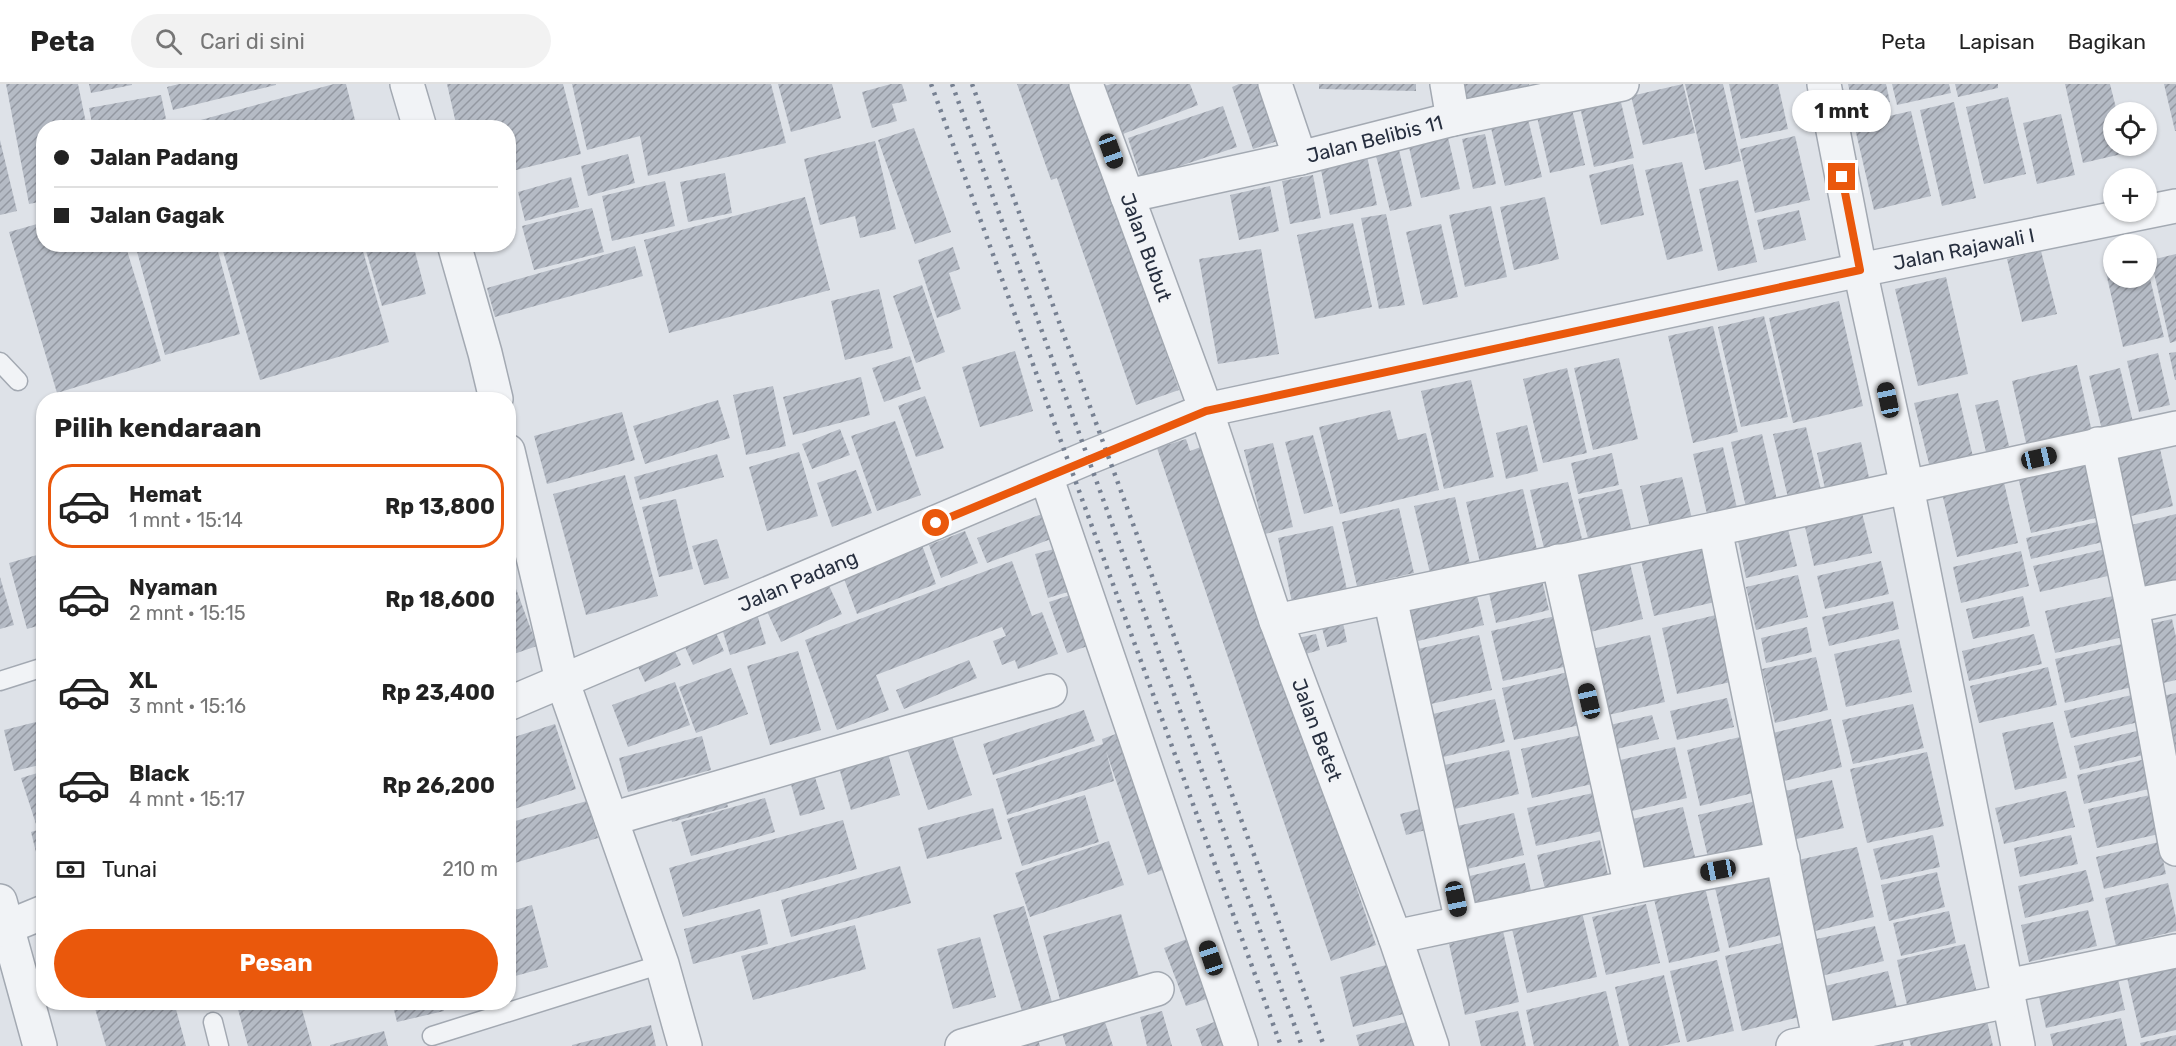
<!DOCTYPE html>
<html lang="id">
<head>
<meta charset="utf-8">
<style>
	body { margin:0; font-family:Rubik,sans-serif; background:#f2f2f2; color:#222; height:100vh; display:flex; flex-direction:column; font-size:22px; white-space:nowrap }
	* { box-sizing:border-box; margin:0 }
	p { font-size:20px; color:#767676 }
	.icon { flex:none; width:33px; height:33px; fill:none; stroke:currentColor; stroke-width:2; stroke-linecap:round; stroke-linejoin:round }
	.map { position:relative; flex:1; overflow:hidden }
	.side { position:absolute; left:36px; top:308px; width:480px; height:618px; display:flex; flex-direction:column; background:#fff; border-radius:24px; box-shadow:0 2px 4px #0004 }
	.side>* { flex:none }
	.top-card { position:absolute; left:36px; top:36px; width:480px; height:132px; border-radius:24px; box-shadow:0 2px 4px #0004; display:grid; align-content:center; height:132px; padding:0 18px; background:#fff }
	.fabs { position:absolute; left:2103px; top:18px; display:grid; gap:12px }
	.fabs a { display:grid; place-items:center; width:54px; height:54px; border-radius:50%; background:#fff; box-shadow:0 2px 4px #0004; font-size:30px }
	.end { position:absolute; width:27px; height:27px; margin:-14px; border:8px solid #ea580c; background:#fff; box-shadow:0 0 0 3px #fff }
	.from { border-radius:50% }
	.bubble { position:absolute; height:42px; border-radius:21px; background:#fff; box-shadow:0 2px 4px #0004; font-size:20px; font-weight:700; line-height:42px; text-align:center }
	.car { position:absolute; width:18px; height:36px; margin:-18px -9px; border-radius:8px; box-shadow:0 0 4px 2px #0007; background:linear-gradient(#222 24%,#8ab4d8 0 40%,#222 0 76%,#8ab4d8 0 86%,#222 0) }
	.top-card b { display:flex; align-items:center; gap:21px; height:57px; font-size:22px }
	.top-card b+b { border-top:2px solid #e0e0e0 }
	.top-card i { width:15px; height:15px; background:#222 }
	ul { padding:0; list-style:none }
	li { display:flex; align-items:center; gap:18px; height:84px; margin:0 12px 9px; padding:0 6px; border:3px solid transparent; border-radius:24px }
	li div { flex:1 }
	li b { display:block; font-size:22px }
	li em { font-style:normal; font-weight:700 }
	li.selected { border-color:#ea580c }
	li>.icon { width:54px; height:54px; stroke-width:1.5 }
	h2 { padding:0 18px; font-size:27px; line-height:72px }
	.pay { display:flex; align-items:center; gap:15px; height:66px; padding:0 18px; font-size:22px }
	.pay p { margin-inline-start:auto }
	.action { display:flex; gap:12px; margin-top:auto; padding:12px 18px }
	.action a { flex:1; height:69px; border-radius:36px; background:#ea580c; color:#fff; font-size:24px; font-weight:700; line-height:69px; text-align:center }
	header { display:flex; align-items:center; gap:36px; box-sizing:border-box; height:84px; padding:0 30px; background:#fff; border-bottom:2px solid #e0e0e0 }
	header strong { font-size:28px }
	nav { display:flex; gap:33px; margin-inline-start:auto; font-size:21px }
	.search { width:420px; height:54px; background:#f2f2f2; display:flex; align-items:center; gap:15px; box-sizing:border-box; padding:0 21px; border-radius:33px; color:#767676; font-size:22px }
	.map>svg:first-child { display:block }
	.building { fill:url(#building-hatch) }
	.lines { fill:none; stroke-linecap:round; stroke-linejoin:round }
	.service-casing { stroke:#a3a9b2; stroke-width:21 }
	.minor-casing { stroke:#a3a9b2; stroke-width:36 }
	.service { stroke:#f1f3f6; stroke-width:18 }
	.minor { stroke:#f1f3f6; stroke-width:33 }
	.rail { stroke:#778192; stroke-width:4.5; stroke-dasharray:3 6; stroke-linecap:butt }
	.route { stroke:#ea580c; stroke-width:8 }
	.labels { text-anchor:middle; stroke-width:4.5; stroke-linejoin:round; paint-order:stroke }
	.street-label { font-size:20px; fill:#272f3f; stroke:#edf1f5 }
</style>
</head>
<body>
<header>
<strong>Peta</strong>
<div class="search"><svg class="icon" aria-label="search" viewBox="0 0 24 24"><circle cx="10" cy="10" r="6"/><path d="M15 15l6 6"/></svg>Cari di sini</div>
<nav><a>Peta</a><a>Lapisan</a><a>Bagikan</a></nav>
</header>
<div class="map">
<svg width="2176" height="962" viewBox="0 0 2176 962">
	<defs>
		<pattern id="building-hatch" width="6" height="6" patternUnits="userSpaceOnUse" patternTransform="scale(1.5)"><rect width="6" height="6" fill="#b5bbc5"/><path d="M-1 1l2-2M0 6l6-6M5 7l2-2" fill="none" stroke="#9398a1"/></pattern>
	</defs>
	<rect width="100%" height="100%" fill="#dee2e8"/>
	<path class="building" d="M6 0H78L87 44H44V117L29 120Z
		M89 0H132V1L91 9Z
		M179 0H276V1L173 26 167 3Z
		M334 0H346L357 44H171Z
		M447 0H563L581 70 508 88V44H457Z
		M572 0H771L786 59 648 92 640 52 587 66Z
		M778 0H832L841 34 791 48Z
		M891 0H902L907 17 892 20 897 37 872 44 862 8Z
		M1017 0H1072L1179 306 1136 321 1057 94 1051 96Z
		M1111 0H1190L1198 21 1123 50 1105 2Z
		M1239 0H1262L1281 56 1253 65 1232 3Z
		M1319 0H1416V7L1319 5Z
		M1464 0H1529L1530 6 1468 20Z
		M1683 0 1695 49 1643 61 1631 12Z
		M1685 0H1723L1741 77 1705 86Z
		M1729 0H1778L1788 45 1741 55Z
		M1848 0H1886L1890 18 1854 27Z
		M1892 0H1949L1951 9 1897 21Z
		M1955 0H1998V4L1958 13Z
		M2065 0H2110L2117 28H2114V62H2125L2126 69 2083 79Z
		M2164 0H2176V47H2175Z
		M161 11 166 35 115 44H93L89 24Z
		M2008 13 2026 90 1984 100 1966 23Z
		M1620 14 1634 74 1594 83 1580 23Z
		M1954 18 1976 114 1942 122 1920 26Z
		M1223 22 1237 63 1141 95 1128 54Z
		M1572 25 1585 81 1550 89 1537 33Z
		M1911 27 1931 112 1874 126 1854 40Z
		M2061 30 2075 91 2037 100 2023 39Z
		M1528 35 1542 93 1505 102 1491 44Z
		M914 44 951 148 915 160 878 56Z
		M1447 49 1460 105 1421 114 1408 59Z
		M1485 50 1496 100 1473 105 1462 55Z
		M1795 52 1810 116 1755 129 1740 65Z
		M0 56 17 127 0 131Z
		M875 57 896 145 860 154 855 132 820 141 804 75Z
		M1399 66 1412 122 1390 127 1376 72Z
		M628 70 635 99 588 112 581 82Z
		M1367 72 1377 121 1330 131 1320 81Z
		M1682 78 1703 167 1667 176 1645 86Z
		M1633 80 1644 131 1601 141 1589 91Z
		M725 89 732 129 688 138 680 98Z
		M1313 91 1321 134 1290 140 1282 97Z
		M571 93 579 123 525 137 518 108Z
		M1738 96 1757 178 1718 187 1699 105Z
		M665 97 675 142 612 157 602 112Z
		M1270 102 1279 147 1239 156 1230 111Z
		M805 113 830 206 669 249 644 156Z
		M1545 113 1559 175 1514 186 1500 123Z
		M1491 122 1507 193 1465 203 1449 131Z
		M592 124 604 168 534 186 522 142Z
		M1799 126 1806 156 1764 166 1757 136Z
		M1386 130 1405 221 1379 225 1361 134Z
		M44 138V160H125L161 277 57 309 9 148Z
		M1353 139 1372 223 1315 235 1297 151Z
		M1441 140 1458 213 1423 221 1406 148Z
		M135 160H216L240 250 165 271Z
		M221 160H361L389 258 260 296Z
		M364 160H413L426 210 382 222Z
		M635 162 643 192 495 233 487 204Z
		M953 163 960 185 949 189 961 225 937 234 918 176Z
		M1261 165 1279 270 1218 280 1199 175Z
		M2041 167 2057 230 2022 238 2007 175Z
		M2176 170V257L2170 259 2151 176Z
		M2114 178V194H2146L2147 182 2164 253 2123 263 2104 180Z
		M1946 193 1968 290 1918 302 1895 205Z
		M922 201 945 268 916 279 893 212Z
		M879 205 893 264 845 276 831 217Z
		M1839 217 1863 322 1793 339 1769 234Z
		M1764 232 1788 333 1741 343 1718 243Z
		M1713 242 1738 348 1693 359 1668 252Z
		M1015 267 1033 327 980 343 962 283Z
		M2176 268V296H2175L2169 269Z
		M2158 269 2170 321 2139 328 2127 277Z
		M910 272 921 305 884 318 872 284Z
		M1619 274 1638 355 1593 366 1574 284Z
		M2077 281 2092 348 2027 363 2012 297Z
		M1567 284 1587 369 1543 379 1523 295Z
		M2120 284 2133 338 2102 346 2089 292Z
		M861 293 870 331 793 351 783 313Z
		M1471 296 1494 393 1444 405 1421 307Z
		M773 302 786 362 746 371 733 311Z
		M1958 309 1974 377 1931 388 1914 319Z
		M925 312 944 364 916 373 898 322Z
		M718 316 730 354 645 380 633 342Z
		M1998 316 2009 362 1986 368 1975 321Z
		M1390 326 1398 356 1426 349 1439 406 1340 430 1319 343Z
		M622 328 635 376 547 400 534 352Z
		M895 337 921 411 877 427 851 352Z
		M1527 341 1538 387 1506 395 1496 349Z
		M1806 343 1822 410 1789 418 1773 350Z
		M840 345 850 371 812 385 802 360Z
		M1762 350 1777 416 1746 423 1731 358Z
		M1313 351 1333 422 1304 430 1285 358Z
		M1186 355 1190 367 1206 361 1376 861 1331 877 1157 364Z
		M2158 356 2173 422 2123 434 2107 368Z
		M1861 358 1870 398 1826 409 1817 369Z
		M1273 359 1293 443 1265 450 1244 366Z
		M1723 363 1737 424 1707 430 1693 370Z
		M799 368 818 432 767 447 749 383Z
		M2085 368 2100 433 2031 449 2016 384Z
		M1612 369 1619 401 1578 410 1571 379Z
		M717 370 724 393 640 416 634 393Z
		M856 386 872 429 832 443 817 399Z
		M625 391 658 512 586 531 553 410Z
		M1682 393 1693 439 1651 448 1640 402Z
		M2003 394 2018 459 1957 473 1942 409Z
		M1568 398 1582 455 1544 464 1530 406Z
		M44 405V425H43L38 407Z
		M1523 405 1538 470 1481 483 1466 418Z
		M1622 405 1633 452 1590 462 1578 415Z
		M1455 413 1470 480 1430 489 1414 422Z
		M676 415 693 485 659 493 642 423Z
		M1860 421 1872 469 1814 482 1803 434Z
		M1399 424 1414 489 1357 502 1342 438Z
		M1042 430 1051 455 987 479 977 454Z
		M2176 430V501L2138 510 2123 443Z
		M2102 437 2107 457 2031 475 2026 454Z
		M1787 441 1797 482 1746 494 1737 452Z
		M1333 442 1347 506 1292 518 1278 454Z
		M965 447 978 479 941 494 929 461Z
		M717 455 729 494 704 501 692 462Z
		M922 461 936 500 857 530 843 492Z
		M1702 462 1715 518 1654 532 1641 476Z
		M1058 464 1071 507 1048 514 1035 470Z
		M2106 465 2112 491 2040 508 2033 482Z
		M2021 467 2029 502 1961 519 1953 483Z
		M44 469V540L27 545 9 479Z
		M1629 475 1643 535 1586 549 1571 488Z
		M1012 477 1032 532 1042 528 1058 570 1018 585 1015 576 1002 581 993 557 1006 552 1002 543 876 591 889 626 837 646 805 556Z
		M1881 477 1889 510 1825 525 1817 492Z
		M508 483 537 562 508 572Z
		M1798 491 1808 533 1756 546 1746 503Z
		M1541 492 1549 526 1496 539 1488 505Z
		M0 493 14 541 0 545Z
		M826 495 842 530 781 558 765 523Z
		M1474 499 1484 541 1418 557 1408 515Z
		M1076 509 1094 560 1067 569 1049 518Z
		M2023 512 2030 542 1973 555 1966 525Z
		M2113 512 2123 553 2055 569 2045 527Z
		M1893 517 1899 545 1829 562 1822 533Z
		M757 530 766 560 730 571 721 541Z
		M1720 530 1735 597 1677 610 1662 544Z
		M1560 531 1572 581 1503 597 1491 547Z
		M2172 535 2176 553V596L2155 601 2141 542Z
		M1343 539 1347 558 1327 563 1322 544Z
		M712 540 724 567 693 581 681 554Z
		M1807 543 1812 568 1766 579 1761 554Z
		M1316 550 1320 566 1302 571 1298 554Z
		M2034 550 2042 580 1969 597 1962 567Z
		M1479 551 1492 606 1431 620 1418 565Z
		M1650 551 1665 618 1604 632 1588 566Z
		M669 554 681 581 645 598 632 570Z
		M1899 555 1912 608 1846 623 1834 570Z
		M2122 560 2132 603 2065 619 2055 575Z
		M798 567 821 646 770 661 747 582Z
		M1816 573 1828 626 1775 639 1762 585Z
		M969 576 977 594 904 625 896 606Z
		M2048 583 2057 621 1979 639 1970 602Z
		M731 584 748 630 696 649 679 603Z
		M1572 587 1584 640 1514 656 1502 604Z
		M675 598 690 641 628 663 612 621Z
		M2176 609V668L2171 669 2158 613Z
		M2136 610 2143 637 2071 654 2064 627Z
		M1727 614 1734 643 1677 656 1670 627Z
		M1495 615 1505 658 1439 674 1429 631Z
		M1913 620 1924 664 1853 680 1842 636Z
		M1084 626 1095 657 993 691 983 660Z
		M1652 631 1659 655 1612 666 1606 642Z
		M1831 635 1842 683 1784 697 1773 649Z
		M44 636V680L14 687 4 646Z
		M2053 638 2067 694 2015 706 2002 649Z
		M555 640 576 705 508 727V655Z
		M1124 647 1171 783 1148 791 1106 667 1114 697 1007 731 996 695 1103 660 1102 655Z
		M2137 647 2143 671 2080 686 2074 662Z
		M1581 651 1592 700 1532 714 1521 665Z
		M702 652 711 686 628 708 619 674Z
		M952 652 972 711 928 726 908 667Z
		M1744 652 1757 708 1700 722 1687 666Z
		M885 659 900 711 851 726 836 673Z
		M1675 663 1687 714 1628 728 1616 677Z
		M1509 666 1519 710 1446 727 1436 683Z
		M1927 668 1944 742 1867 759 1850 685Z
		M2146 675 2153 704 2084 720 2077 691Z
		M44 687V737L36 740 21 694Z
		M814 690 825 725 800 732 790 697Z
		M1832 696 1844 744 1792 756 1781 708Z
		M2066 707 2075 743 2004 760 1995 724Z
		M724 709 728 723 672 738 668 724Z
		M1593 709 1602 747 1536 762 1527 724Z
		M1085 711 1099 758 1022 782 1007 735Z
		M2150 711 2159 750 2097 764 2088 725Z
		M765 714 775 748 691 772 681 738Z
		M587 717 598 754 508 781V739Z
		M1756 717 1768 768 1710 782 1698 731Z
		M1428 723 1434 744 1406 751 1400 730Z
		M1683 723 1696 777 1637 791 1624 737Z
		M993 724 1002 755 927 775 918 744Z
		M1514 729 1524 771 1463 786 1453 743Z
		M843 736 857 785 683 833 669 784Z
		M44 744V774L38 776 31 748Z
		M1933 751 1940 783 1881 796 1873 765Z
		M2071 751 2078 780 2020 793 2014 764Z
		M1600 756 1609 795 1546 809 1537 771Z
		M1109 757 1124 801 1030 833 1015 789Z
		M2159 758 2166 790 2104 805 2096 773Z
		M1857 763 1874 833 1815 847 1798 776Z
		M1525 779 1533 816 1469 831 1461 794Z
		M900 782 911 819 791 853 781 816Z
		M1769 782 1785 850 1729 864 1713 795Z
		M2086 786 2094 817 2025 834 2018 802Z
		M1937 788 1945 823 1889 837 1881 801Z
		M1704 799 1720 867 1669 879 1653 811Z
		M2168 799 2176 834V847L2116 862 2105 814Z
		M1646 820 1660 879 1606 891 1592 833Z
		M532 821 548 883 508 894V828Z
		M1024 822 1054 925 1024 934 993 831Z
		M760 825 768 860 693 880 684 845Z
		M2088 826 2097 862 2029 878 2021 841Z
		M1949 827 1956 859 1901 872 1893 839Z
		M1582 828 1597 893 1527 909 1512 845Z
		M1121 830 1141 900 1062 923 1043 852Z
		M855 841 866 885 753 916 741 872Z
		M1875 842 1884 877 1821 892 1812 856Z
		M1503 847 1519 918 1465 931 1449 860Z
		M980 853 996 913 953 925 937 865Z
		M1192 853 1215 912 1186 922 1164 864Z
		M1786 858 1803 932 1742 947 1725 872Z
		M1965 860 1978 913 1909 930 1897 876Z
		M1717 876 1734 947 1687 958 1670 887Z
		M1398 878 1411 928 1353 943 1340 893Z
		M2176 878V946L2141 954 2126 889Z
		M2116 886 2125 926 2046 944 2037 904Z
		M1888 887 1898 928 1830 943 1821 903Z
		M1664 891 1680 958 1662 962H1629L1615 903Z
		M1606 907 1619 962H1534L1526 926Z
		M104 918H174L186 962H106L94 921Z
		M236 918H300L312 962H248Z
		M392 918H442L444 927 397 938Z
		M1101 926 1113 962H1066L1059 939Z
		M1162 927 1172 962H1147L1140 933Z
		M1518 927 1526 962H1481L1475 937Z
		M2121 934 2127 962H2053L2050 950Z
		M1222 935 1231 962H1202L1196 945Z
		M1418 935 1425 962H1359L1356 951Z
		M1987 937 1993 962H1911L1909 955Z
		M651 941 656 962H572V961Z
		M1900 946 1904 962H1837Z
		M384 947 388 962H330V961Z
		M2176 951V962H2141L2140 959Z
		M1037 952 1040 962H1004Z"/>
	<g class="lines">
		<defs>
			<path id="service" d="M0 278 18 297
				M0 597 44 583
				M213 938 219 962
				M432 952 662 880"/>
			<g id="minor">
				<path d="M407 0 420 44"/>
				<path id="s1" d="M1086 0 1206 326 1276 537 1395 853 1432 962"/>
				<path d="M1275 0 1300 74"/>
				<path d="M1447 0 1453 35"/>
				<path d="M1824 0 1860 186 1907 403 2018 962"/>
				<path id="s2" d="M1127 112 1300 74 1453 35 1622 0"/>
				<path d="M454 160 485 269 496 315"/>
				<path d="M2098 360 2132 522 2176 765"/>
				<path d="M508 367 562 596 662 880 685 962"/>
				<path d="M1046 392 1241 962"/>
				<path d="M1715 445 1817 944 1824 962"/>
				<path d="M1558 477 1631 803"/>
				<path d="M1390 514 1462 838"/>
				<path d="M2132 522 2176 513"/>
				<path d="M1276 537 1715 445 2176 344"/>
				<path id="s3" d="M508 620 1087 374 1206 326 1860 186 2176 122"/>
				<path d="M611 735 1050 607"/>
				<path d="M0 817 40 962"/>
				<path d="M0 846 44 828"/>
				<path d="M1395 853 1631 803 1783 774"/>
				<path d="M2007 902 2176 867"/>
				<path d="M962 962 1157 905"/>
				<path d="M1793 962 2008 917"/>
			</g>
		</defs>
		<use href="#service" class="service-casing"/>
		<use href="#minor" class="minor-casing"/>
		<use href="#service" class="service"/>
		<use href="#minor" class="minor"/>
		<path class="rail" d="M931 0 1281 962
			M952 0 1302 962
			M972 0 1324 962"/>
	</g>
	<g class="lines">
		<path class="route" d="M936 439 1206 327 1860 186 1842 93"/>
	</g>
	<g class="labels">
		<g class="street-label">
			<text dy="7" stroke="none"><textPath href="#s2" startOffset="254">Jalan Belibis 11</textPath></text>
			<text dy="7" stroke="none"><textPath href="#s1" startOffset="174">Jalan Bubut</textPath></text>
			<text dy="7" stroke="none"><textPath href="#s3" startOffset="1532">Jalan Rajawali I</textPath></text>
			<text dy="7" stroke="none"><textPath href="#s3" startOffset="315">Jalan Padang</textPath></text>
			<text dy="7" stroke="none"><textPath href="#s1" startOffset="686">Jalan Betet</textPath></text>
		</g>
	</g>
</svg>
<div class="fabs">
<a><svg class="icon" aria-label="locate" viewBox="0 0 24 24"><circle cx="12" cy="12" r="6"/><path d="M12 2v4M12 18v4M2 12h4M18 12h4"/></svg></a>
<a>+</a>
<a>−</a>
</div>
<i class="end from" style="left:936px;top:439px"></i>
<i class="end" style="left:1842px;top:93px"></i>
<div class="bubble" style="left:1792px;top:6px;width:99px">1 mnt</div>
<i class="car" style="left:1111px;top:67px;rotate:160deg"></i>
<i class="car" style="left:1888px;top:316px;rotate:348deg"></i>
<i class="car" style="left:2039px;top:374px;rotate:77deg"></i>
<i class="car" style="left:1589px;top:617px;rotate:347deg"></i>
<i class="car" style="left:1718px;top:786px;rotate:259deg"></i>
<i class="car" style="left:1456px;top:815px;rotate:168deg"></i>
<i class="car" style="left:1211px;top:874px;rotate:341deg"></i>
<div class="top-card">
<b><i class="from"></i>Jalan Padang</b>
<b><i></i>Jalan Gagak</b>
</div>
<section class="side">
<h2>Pilih kendaraan</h2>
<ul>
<li class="selected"><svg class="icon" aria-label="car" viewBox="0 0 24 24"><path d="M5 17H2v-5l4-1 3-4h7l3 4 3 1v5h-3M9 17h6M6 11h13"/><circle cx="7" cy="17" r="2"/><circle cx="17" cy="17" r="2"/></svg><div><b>Hemat</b><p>1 mnt · 15:14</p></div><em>Rp 13,800</em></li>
<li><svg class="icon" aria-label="car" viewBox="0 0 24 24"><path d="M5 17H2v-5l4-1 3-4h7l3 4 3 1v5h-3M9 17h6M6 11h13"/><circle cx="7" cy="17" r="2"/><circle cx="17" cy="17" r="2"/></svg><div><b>Nyaman</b><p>2 mnt · 15:15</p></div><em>Rp 18,600</em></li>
<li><svg class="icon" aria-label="car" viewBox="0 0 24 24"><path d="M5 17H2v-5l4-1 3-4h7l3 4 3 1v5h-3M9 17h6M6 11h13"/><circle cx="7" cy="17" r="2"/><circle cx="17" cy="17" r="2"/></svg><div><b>XL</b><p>3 mnt · 15:16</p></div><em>Rp 23,400</em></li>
<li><svg class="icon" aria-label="car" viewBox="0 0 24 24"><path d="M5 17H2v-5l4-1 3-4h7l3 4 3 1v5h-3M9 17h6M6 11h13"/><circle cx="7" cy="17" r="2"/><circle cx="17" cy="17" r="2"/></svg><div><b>Black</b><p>4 mnt · 15:17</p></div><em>Rp 26,200</em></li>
</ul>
<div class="pay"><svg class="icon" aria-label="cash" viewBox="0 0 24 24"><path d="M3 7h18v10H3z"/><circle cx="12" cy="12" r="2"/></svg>Tunai<p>210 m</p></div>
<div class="action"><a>Pesan</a></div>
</section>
</div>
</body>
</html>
